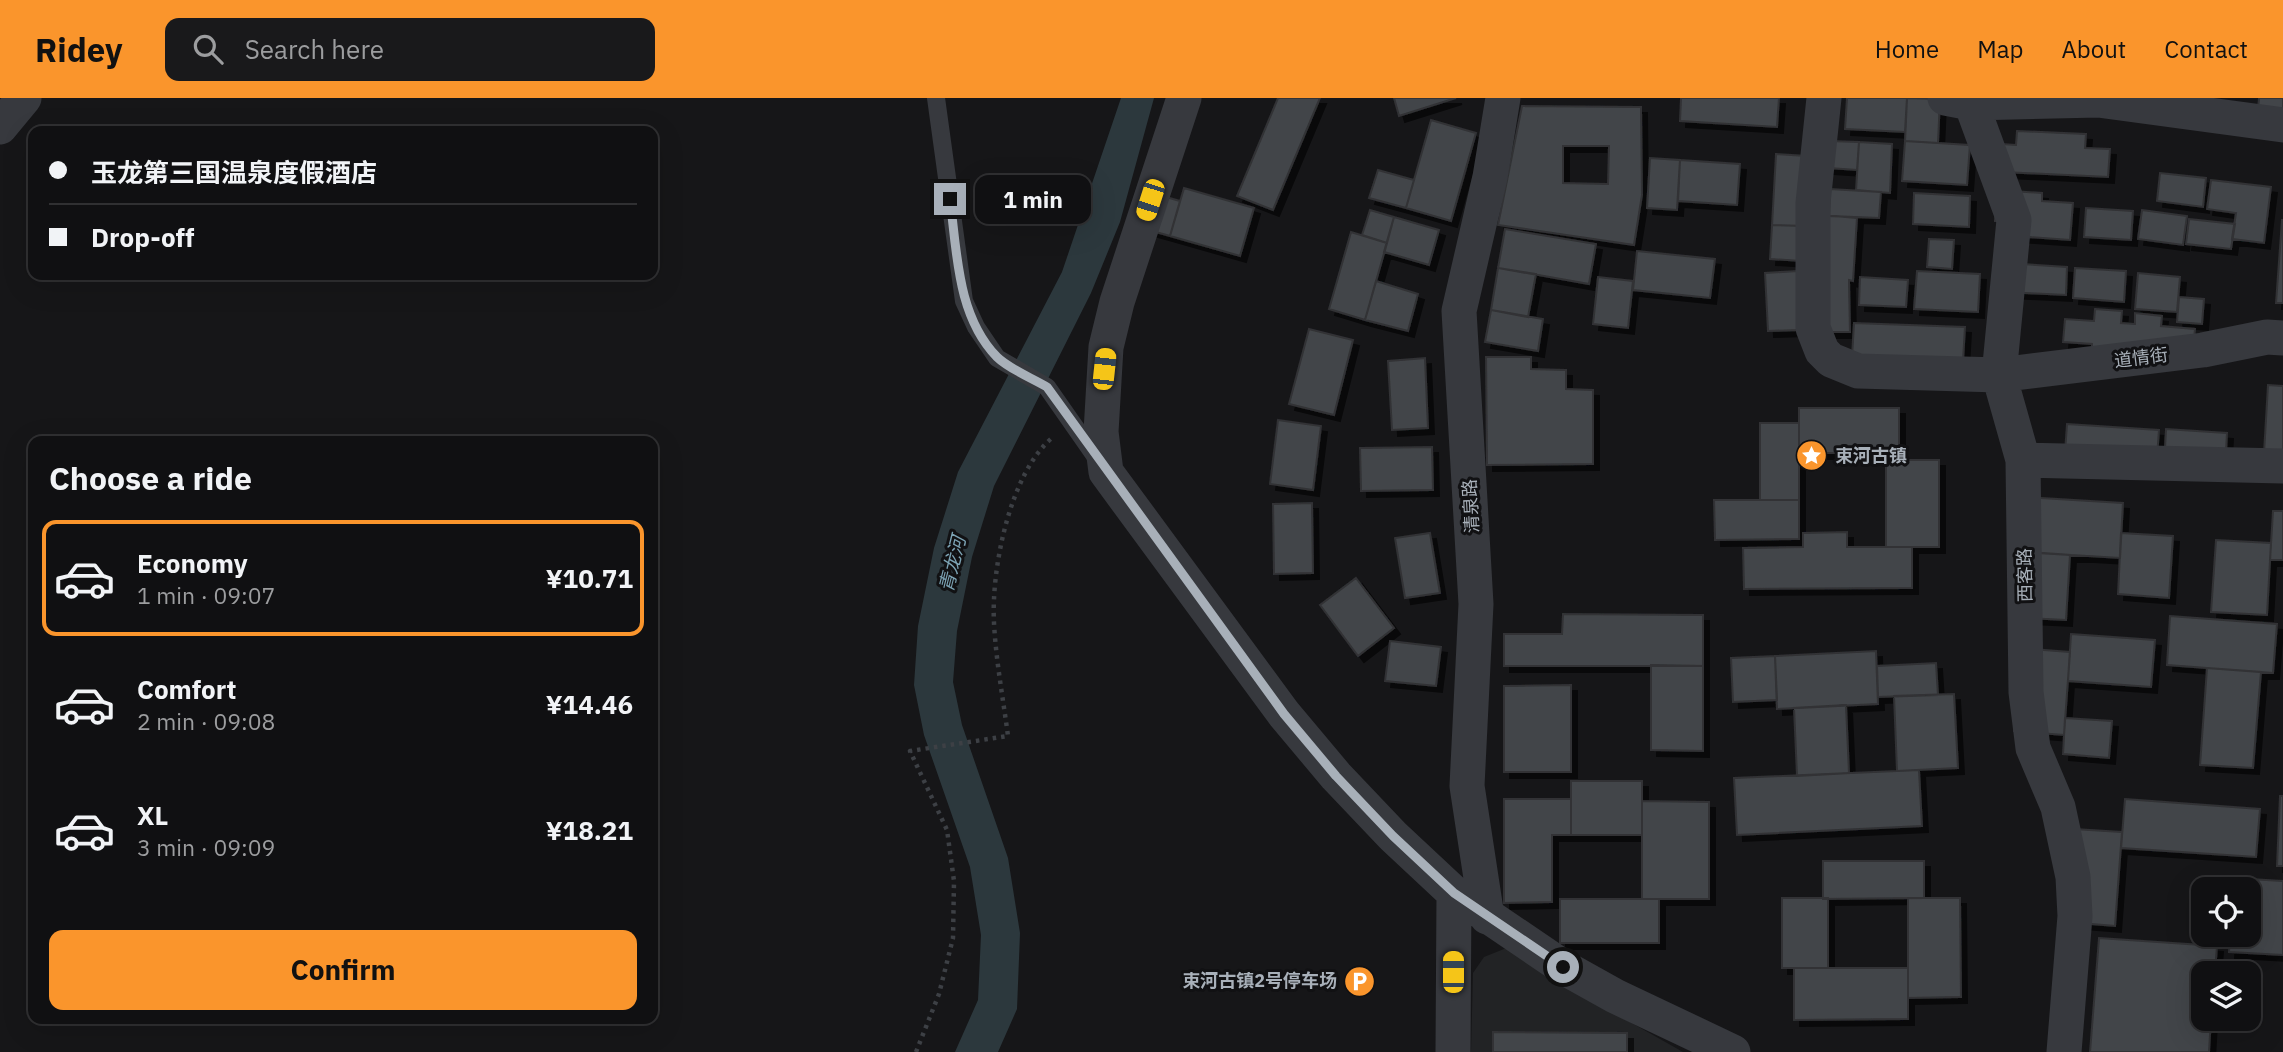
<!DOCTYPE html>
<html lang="en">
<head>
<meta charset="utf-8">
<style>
	body { margin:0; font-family:"IBM Plex Sans","Noto Sans SC",sans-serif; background:#19191b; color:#f1f3f6; height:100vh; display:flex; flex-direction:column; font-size:26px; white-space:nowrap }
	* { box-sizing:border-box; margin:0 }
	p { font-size:23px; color:#9c9d9f }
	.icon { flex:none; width:38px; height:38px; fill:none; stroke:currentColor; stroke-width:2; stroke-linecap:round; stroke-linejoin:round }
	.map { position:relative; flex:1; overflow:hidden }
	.panel { position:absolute; left:28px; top:338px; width:630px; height:588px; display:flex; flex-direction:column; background:#101012; border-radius:14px; box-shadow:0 7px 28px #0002,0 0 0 2px #303032 }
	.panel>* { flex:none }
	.hud { position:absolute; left:28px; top:28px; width:630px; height:154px; border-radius:14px; box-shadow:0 7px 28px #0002,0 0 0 2px #303032; display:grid; align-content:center; height:154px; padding:0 21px; background:#101012 }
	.buttons { position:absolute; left:2191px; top:779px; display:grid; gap:14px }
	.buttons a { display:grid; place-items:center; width:70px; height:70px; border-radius:14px; background:#101012; box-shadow:0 7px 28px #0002,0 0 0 2px #303032; font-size:35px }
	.end { position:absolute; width:32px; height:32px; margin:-16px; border:9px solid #a8b0b9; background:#111; box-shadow:0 0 0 4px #111 }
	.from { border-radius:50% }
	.bubble { position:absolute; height:49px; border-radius:14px; background:#101012; box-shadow:0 7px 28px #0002,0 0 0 2px #303032; font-size:23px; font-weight:800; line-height:49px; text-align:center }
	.car { position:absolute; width:21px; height:42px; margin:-21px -10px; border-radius:9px; box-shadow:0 0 5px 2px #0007; background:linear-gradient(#f5c518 24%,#345 0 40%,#f5c518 0 76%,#345 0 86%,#f5c518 0) }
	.hud b { display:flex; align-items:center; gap:24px; height:66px; font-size:26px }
	.hud b+b { border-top:2px solid #303032 }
	.hud i { width:18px; height:18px; background:#f1f3f6 }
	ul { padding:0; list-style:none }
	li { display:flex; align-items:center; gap:21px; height:116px; margin:0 14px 10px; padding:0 7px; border:4px solid transparent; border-radius:14px }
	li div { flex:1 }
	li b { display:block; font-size:26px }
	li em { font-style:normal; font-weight:800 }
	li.current { border-color:#fa952c }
	li>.icon { width:63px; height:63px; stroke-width:1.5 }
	h2 { padding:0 21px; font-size:32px; line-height:84px }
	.action { display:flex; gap:14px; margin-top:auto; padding:14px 21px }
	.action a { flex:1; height:80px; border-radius:14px; background:#fa952c; color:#111; font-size:28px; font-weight:800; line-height:80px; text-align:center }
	header { display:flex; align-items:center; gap:42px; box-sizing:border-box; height:98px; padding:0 35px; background:#fa952c; color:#111 }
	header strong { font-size:33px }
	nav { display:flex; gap:38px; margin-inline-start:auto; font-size:24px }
	.search { width:490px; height:63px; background:#19191b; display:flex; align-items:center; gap:18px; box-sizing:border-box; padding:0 24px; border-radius:14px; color:#9c9d9f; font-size:26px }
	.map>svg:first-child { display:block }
	.built { fill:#222325 }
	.water { fill:#2c383d }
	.building { fill:#424548; stroke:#303134; stroke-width:2; fill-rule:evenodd; filter:url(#shadow) }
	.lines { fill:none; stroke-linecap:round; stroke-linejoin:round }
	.path { stroke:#3d4045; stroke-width:4.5; stroke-dasharray:3.5 5; stroke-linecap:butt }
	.lane { stroke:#37393e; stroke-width:18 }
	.street { stroke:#37393e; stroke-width:35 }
	.route { stroke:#a8b0b9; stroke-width:9 }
	.labels { text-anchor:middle; stroke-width:6; stroke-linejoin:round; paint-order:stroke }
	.street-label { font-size:18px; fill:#a8b0b9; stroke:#111113 }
	.poi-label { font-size:18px; font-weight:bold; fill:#a8b0b9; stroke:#111113; text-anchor:start }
	.water-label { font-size:19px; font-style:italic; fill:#7da4b5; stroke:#111113 }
</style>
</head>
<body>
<header>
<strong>Ridey</strong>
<div class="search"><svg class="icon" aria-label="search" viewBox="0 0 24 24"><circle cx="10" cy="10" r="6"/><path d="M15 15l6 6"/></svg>Search here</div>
<nav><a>Home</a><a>Map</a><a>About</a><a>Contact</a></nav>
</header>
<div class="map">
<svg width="2283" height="954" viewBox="0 0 2283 954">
	<defs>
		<filter id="shadow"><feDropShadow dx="6" dy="6" stdDeviation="0" flood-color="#0009"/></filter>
	</defs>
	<rect width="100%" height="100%" fill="#161618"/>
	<path class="built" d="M1509 849 1607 911 1683 954H1471L1473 875 1484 859Z"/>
	<path class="water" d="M1121 0H1154L1120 124 1091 195 994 388 972 459 957 533 953 584 962 627 1008 760 1020 835 1017 911 998 954H955L978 902 981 837 970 769 924 637 914 587 918 528 934 450 958 374 1062 174Z"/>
	<path class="building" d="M1278 0H1320L1273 112 1237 98Z
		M1394 0H1456L1399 18Z
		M1681 0H1779L1777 29 1680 23Z
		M1847 0H1907L1905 34 1845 31Z
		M1907 0 1940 1 1938 45 1905 43Z
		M2259 0H2283V37L2256 34Z
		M1522 8 1641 9 1642 97 1634 147 1498 127ZM1563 48H1609L1608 86 1563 85Z
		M1431 22 1476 35 1451 123 1406 110Z
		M2017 33 2086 36 2085 50 2110 51 2108 79 2001 74 2002 46 2016 47Z
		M1830 43 1859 44 1857 72 1828 70Z
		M1905 43 1970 47 1967 87 1902 83Z
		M1859 44 1892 46 1890 95 1856 92Z
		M1776 56 1807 58 1803 128 1772 127Z
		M1650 60 1680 62 1677 112 1647 110Z
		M1680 62 1740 66 1737 107 1678 103Z
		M1378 72 1414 82 1406 110 1369 100Z
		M2160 75 2206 80 2203 109 2157 103Z
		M2211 82 2271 89 2264 145 2232 141 2236 115 2207 111Z
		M1184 90 1254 110 1240 158 1170 138Z
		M1830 91 1881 94 1879 120 1829 118Z
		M1997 92 2042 95V103L2073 105 2070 142 2015 138 2016 124 1995 123Z
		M1145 93 1180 103 1170 138 1134 128Z
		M1914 95 1970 98 1969 129 1913 126Z
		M2086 110 2133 113 2131 142 2084 139Z
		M1370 112 1394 119 1387 145 1362 137Z
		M2142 112 2187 118 2183 147 2138 141Z
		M1824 117 1857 120 1853 183 1849 182 1850 234H1821Z
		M1394 119 1439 132 1429 167 1384 154Z
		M2189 121 2235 126 2231 151 2186 146Z
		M2282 122H2283V205H2276Z
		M1772 127 1803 128 1801 163 1770 161Z
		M1505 131 1596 146 1589 186 1498 170Z
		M1351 134 1387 145 1365 222 1329 211Z
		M1929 141 1954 142 1952 171 1927 169Z
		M1637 153 1715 161 1710 200 1633 192Z
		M2006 165 2067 169 2066 197 2005 194Z
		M1498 170 1536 176 1528 219 1491 212Z
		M2075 170 2126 173 2124 204 2073 200Z
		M1797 173 1800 232 1768 233 1765 175Z
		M1917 173 1980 176 1978 214 1914 211Z
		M2138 175 2180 179 2177 214 2135 211Z
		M1598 179 1633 183 1628 230 1593 226Z
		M1860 179 1908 182 1906 209 1859 207Z
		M1376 183 1418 196 1408 233 1365 222Z
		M2179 199 2204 201 2202 226 2177 224Z
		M2095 211 2122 213 2121 225 2135 226V215L2162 218 2161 228 2195 231 2193 254 2092 249V246L2063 244 2065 221 2094 223Z
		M1491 212 1543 221 1538 253 1485 244Z
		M1854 225 1965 229 1963 263 1852 259Z
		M1309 231 1353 242 1334 317 1289 306Z
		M1486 259H1531V271L1566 272V291L1593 292V366L1487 367Z
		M1425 260 1428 330 1392 332 1388 263Z
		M2268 287 2283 288V356L2264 355Z
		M1799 310H1899V355H1799Z
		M1278 322 1321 328 1313 392 1270 386Z
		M1760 325H1799V402H1760Z
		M2067 326 2159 332 2156 373 2064 368Z
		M2166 331 2227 335 2225 373 2164 369Z
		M1432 349 1433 392 1361 393 1360 350Z
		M1886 362H1939V449H1886Z
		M2024 399 2123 405 2120 460 2020 454Z
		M1714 402H1799V441L1715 442Z
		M1312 405 1313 475 1274 476 1273 406Z
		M2273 413H2283V462H2270Z
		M1847 434V449H1912V490L1744 491 1743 450 1803 449V435Z
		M1430 435 1440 495 1405 500 1395 440Z
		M2121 435 2173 438 2169 500 2118 496Z
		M2216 442 2271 445 2267 517 2211 514Z
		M2028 454 2070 457 2066 522 2024 520Z
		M1356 480 1394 530 1358 558 1320 507Z
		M1563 516 1703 517V568H1504V536H1562Z
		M2170 518 2277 526 2273 575 2167 567Z
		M2071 536 2155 542 2151 589 2068 583Z
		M1390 543 1441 549 1436 588 1385 583Z
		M2020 550 2070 554 2064 637 2014 633Z
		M1876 553 1878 606 1777 611 1775 558Z
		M1775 558 1777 602 1733 604 1731 560Z
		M1936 565 1938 597 1878 599 1877 568Z
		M1651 567 1703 568V653L1651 652Z
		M2207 570 2261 574 2253 670 2200 667Z
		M1571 587V674H1504V588Z
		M1954 596 1958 670 1897 673 1894 598Z
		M1846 607 1849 675 1797 678 1794 610Z
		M2065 620 2112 623 2109 660 2063 656Z
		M1919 672 1922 728 1737 737 1734 680Z
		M1571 683H1642V737H1571Z
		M2280 698H2283V768H2277Z
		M1504 701H1571V737H1552V804L1504 805Z
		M2125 701 2260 711 2256 759 2121 750Z
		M1642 703 1709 704V801H1642Z
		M2074 731 2122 734 2115 828 2067 824Z
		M1823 763H1924V800L1823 801Z
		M2233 780 2283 783V857L2229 854 2230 836H2249V791H2232Z
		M1782 800H1828V870H1782Z
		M1908 800H1960L1961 899 1908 900Z
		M1560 801H1659V845H1560Z
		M2099 840 2217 848 2215 875H2203V920H2211L2209 954H2090Z
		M1794 870H1908V921L1794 922Z
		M1493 934 1627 935V954H1493Z"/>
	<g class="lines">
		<path class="path" d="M916 954 939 896 953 840 954 783 947 732 910 653 1008 638C1003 600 996 563 994 525 991 471 1010 375 1052 340"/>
		<path class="lane" d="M936 0 964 203 976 229 997 260 1047 289 1098 362"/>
		<path class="street" d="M1184 0 1117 204 1106 249 1101 334 1106 374 1284 616 1336 678 1393 738 1454 795 1563 869 1615 898 1733 954
			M1824 0 1813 105V230L1822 253 1831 262 1858 273 1999 277 2203 252 2267 239 2283 240
			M1945 0 1971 5 2098 2 2283 27
			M1971 5 2014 122 1999 277 2023 362 2026 594 2033 650 2058 709 2073 779 2075 818 2064 954
			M0 29 24 0
			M2023 362 2283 368
			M1487 819 1467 688 1476 506 1459 213 1490 79 1503 0
			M1453 954 1454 795"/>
	</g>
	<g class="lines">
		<path class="route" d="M950 101C957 154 957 218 997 259 1009 271 1032 280 1047 289L1284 616 1336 678 1393 738 1454 795 1563 869"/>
	</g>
	<defs>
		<symbol id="sight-disc" viewBox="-11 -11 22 22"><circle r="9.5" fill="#fa952c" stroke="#111113"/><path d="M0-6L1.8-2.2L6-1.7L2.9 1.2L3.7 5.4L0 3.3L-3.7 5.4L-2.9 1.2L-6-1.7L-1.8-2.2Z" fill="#fff"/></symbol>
		<symbol id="parking-disc" viewBox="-11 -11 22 22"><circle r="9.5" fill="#fa952c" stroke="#111113"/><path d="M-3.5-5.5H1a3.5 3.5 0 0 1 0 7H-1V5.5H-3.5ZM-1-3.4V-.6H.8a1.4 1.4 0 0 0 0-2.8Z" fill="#fff"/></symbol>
	</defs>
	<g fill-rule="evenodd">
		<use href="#sight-disc" x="1794" y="340" width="35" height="35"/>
		<use href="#parking-disc" x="1342" y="866" width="35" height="35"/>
	</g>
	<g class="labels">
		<g class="street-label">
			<text transform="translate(2141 260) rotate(-7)" y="6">道情街</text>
			<text transform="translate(1471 408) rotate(-93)" y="6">清泉路</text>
			<text transform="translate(2025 477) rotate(-91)" y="6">西客路</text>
		</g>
		<g class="poi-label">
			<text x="1835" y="364">束河古镇</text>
			<text x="1337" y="889" text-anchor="end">束河古镇2号停车场</text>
		</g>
		<g class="water-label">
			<text transform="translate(952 466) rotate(-76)" y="7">青龙河</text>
		</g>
	</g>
</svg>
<div class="buttons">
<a><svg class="icon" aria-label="locate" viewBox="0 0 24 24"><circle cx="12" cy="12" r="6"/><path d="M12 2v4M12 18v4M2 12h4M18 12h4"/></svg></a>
<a><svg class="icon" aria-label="layers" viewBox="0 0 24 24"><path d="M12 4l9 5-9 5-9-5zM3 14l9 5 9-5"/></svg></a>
</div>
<i class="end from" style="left:1563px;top:869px"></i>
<i class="end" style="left:950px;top:101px"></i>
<div class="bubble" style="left:975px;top:77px;width:116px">1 min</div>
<i class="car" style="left:1150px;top:102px;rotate:198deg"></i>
<i class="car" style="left:1104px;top:271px;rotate:6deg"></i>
<i class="car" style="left:1453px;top:874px;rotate:0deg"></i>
<div class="hud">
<b><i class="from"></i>玉龙第三国温泉度假酒店</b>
<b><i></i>Drop-off</b>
</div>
<section class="panel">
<h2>Choose a ride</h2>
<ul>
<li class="current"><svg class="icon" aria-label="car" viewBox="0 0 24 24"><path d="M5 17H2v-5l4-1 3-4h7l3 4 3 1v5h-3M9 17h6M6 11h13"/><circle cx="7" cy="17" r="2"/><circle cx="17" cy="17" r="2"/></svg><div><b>Economy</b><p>1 min · 09:07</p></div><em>¥10.71</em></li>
<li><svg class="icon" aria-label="car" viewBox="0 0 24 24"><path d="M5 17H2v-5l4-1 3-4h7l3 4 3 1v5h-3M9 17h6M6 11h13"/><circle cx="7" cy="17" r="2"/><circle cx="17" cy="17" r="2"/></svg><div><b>Comfort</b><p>2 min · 09:08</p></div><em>¥14.46</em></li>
<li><svg class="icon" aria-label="car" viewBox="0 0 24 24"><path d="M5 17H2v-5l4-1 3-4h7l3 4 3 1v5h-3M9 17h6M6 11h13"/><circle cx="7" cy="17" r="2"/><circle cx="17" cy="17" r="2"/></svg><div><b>XL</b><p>3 min · 09:09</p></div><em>¥18.21</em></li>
</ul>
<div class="action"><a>Confirm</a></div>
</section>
</div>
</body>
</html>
